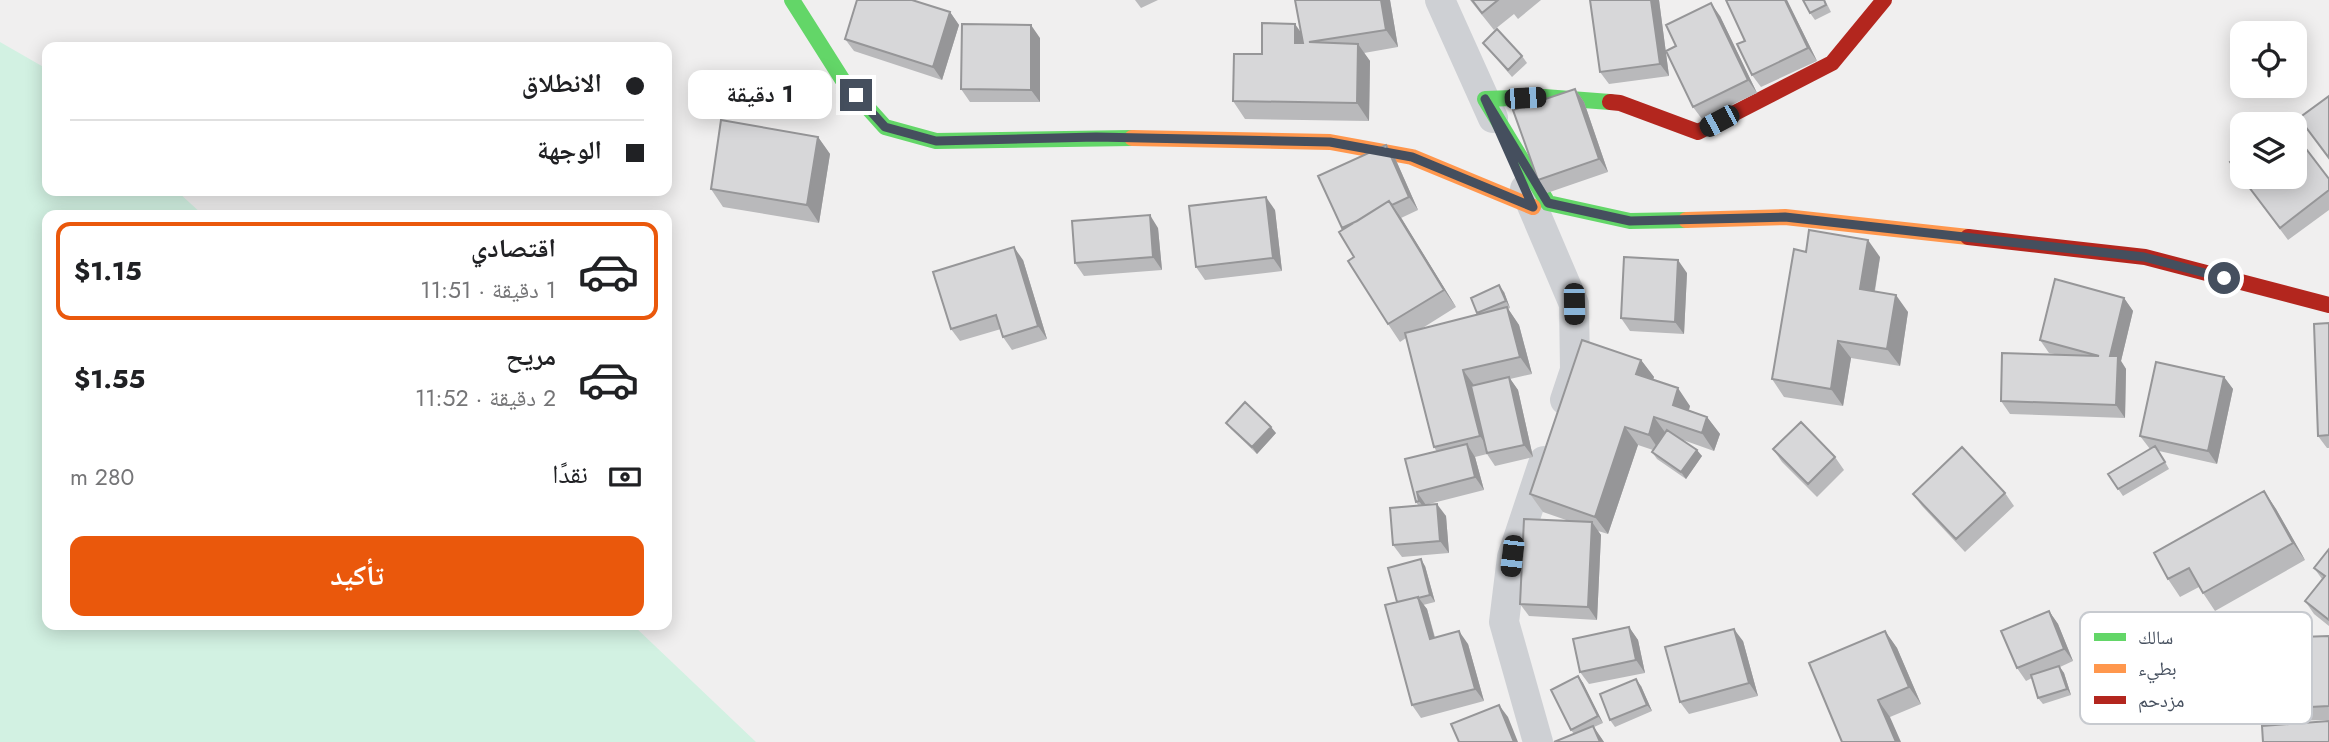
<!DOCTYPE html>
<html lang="ar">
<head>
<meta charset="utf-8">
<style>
	body { margin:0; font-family:Jost,"Noto Naskh Arabic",sans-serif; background:#f2f2f2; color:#202124; direction:rtl; height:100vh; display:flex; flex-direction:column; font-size:26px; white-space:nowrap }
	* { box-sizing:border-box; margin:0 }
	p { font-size:23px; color:#757577 }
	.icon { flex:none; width:38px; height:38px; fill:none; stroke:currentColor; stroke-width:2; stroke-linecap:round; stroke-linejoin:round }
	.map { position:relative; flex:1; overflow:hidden; direction:ltr }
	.details { position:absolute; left:42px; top:210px; width:630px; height:420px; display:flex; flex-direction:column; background:#fff; border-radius:14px; box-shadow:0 4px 18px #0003; direction:rtl }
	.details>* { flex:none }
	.hud { position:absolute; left:42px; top:42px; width:630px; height:154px; border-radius:14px; box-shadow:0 4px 18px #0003; direction:rtl; display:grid; align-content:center; height:154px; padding:0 28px; background:#fff }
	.buttons { position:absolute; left:2230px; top:21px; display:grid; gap:14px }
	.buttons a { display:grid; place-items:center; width:77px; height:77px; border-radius:14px; background:#fff; box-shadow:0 4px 18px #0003; font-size:35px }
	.end { position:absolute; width:32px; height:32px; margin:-16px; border:9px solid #454f5e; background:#fff; box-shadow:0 0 0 4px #fff }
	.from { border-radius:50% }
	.bubble { position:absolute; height:49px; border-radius:14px; background:#fff; box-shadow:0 4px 18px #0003; font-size:23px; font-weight:700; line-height:49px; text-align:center; direction:rtl }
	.car { position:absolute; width:21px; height:42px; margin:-21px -10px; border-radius:9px; box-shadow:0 0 5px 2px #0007; background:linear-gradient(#222 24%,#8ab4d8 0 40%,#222 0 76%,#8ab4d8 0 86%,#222 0) }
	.hud b { display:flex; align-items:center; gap:24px; height:66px; font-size:26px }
	.hud b+b { border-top:2px solid #e0e0e0 }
	.hud i { width:18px; height:18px; background:#202124 }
	ul { padding:12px 0 0; list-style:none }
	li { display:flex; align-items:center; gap:21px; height:98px; margin:0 14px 10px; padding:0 14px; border:4px solid transparent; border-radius:14px }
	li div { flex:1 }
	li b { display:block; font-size:26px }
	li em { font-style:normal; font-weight:700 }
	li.current { border-color:#ea580c }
	li>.icon { width:63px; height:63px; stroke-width:1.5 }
	.pay { display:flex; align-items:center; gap:18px; height:77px; padding:0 28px; font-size:26px }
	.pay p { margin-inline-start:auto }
	.primary-button { display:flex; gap:14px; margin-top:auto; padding:14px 28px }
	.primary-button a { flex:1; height:80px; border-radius:14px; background:#ea580c; color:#fff; font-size:28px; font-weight:700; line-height:80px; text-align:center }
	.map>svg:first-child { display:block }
	.green { fill:#d2f1e2 }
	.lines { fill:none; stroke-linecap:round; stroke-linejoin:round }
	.street { stroke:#ced0d4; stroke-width:30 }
	.fast { stroke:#63d668; stroke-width:16 }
	.slow { stroke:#ff974d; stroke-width:16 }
	.jam { stroke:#b3261e; stroke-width:16 }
	.wall { fill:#b9b9bb }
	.shaded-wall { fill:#969698 }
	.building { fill:#d7d7d9; stroke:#969698; stroke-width:2 }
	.route { stroke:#454f5e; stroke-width:9 }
	.key { fill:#fff; stroke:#c7cacf; stroke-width:2 }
	.key-label { font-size:19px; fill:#454f5e }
</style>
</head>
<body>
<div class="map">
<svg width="2329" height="742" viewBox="0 0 2329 742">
	<rect width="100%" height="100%" fill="#f0efef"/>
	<path class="green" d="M0 42 47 69V191H177L203 215H47V625H633L756 742H0Z"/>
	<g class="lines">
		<path class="street" d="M1440 0 1493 118
			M1525 189 1574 304 1575 370 1565 400
			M1538 742 1504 622 1512 557 1544 461"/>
		<path class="fast" d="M792 0 842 79 885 127 936 141 1132 138
			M1610 102 1544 97 1485 99 1548 203 1630 221 1686 220"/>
		<path class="slow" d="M1132 138 1330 142 1412 157 1533 207
			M1686 220 1785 217 1968 237"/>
		<path class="jam" d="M1610 102 1620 103 1698 132 1832 63 1884 0
			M1968 237 2145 257 2329 305"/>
	</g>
	<path class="wall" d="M1135 0H1158L1141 8Z
		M1295 0H1390L1398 47 1364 53 1370 61 1369 121 1245 119 1233 101 1262 54 1301 33Z
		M1470 0H1541L1518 19 1514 14 1494 30Z
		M1590 0H1659L1669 76 1609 84 1600 72Z
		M1787 0 1817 61 1761 87 1752 75 1745 41Z
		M1825 0 1831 12 1815 20 1810 13Z
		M950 12 959 25 942 80 854 51 845 39Z
		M1720 16 1757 93 1702 119 1693 107 1676 46Z
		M1040 38V102H970L961 89Z
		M1483 43 1522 56 1527 63 1512 77Z
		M1575 89 1584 102 1608 172 1547 193 1538 180Z
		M818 137 830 154 819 223 723 207 711 189Z
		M1386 145 1395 158 1418 210 1401 218 1456 307 1421 329 1479 315 1477 313 1504 292 1510 308 1508 309 1519 325 1532 374 1510 379 1518 390 1533 457 1495 466 1487 454 1475 457 1484 490 1429 504 1446 516 1449 553 1402 557 1393 545 1418 505 1416 502 1405 459 1437 452 1434 447 1406 338 1400 342 1388 324 1354 257 1343 230 1318 176Z
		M2230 162 2329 179V210L2288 240Z
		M1275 210 1282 271 1205 280 1196 267Z
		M1158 228 1162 270 1084 276 1075 263Z
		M1806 252 1880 257 1875 291 1908 312 1900 366 1851 358 1843 406 1784 397 1772 379Z
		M1023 260 1047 339 1012 350 1003 337 1001 329 960 341 951 329Z
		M1687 273 1684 334 1630 331 1621 318Z
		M2124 298 2133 311 2121 361 2126 369 2125 418 2010 414 2001 401 2055 354 2049 353 2040 340Z
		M2329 323V448H2327L2318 436Z
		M1641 360 1654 377 1653 380 1690 406 1689 410 1707 417 1720 434 1714 451 1683 440 1702 456 1686 479 1657 459 1652 452 1653 450 1638 445 1608 534 1598 531 1601 535 1597 620 1529 616 1520 604 1569 521 1543 512 1530 494Z
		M2224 377 2233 389 2217 464 2159 451 2169 469 2123 496 2108 474 2150 449 2140 436Z
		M1226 423 1276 433 1257 454 1231 429Z
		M1773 449 1835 457 1844 470 1817 497 1782 462Z
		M2264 491 2276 509 2305 560 2215 611 2199 587 2180 597 2168 579Z
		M2005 493 2014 506 1965 552 1922 506 1913 494Z
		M2329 549V626L2314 614 2305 601 2322 579 2314 568Z
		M1425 566 1435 602 1423 605 1427 609 1435 637 1468 644 1484 701 1421 718 1412 705 1397 602Z
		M2049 611 2058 624 2073 661 2060 667 2064 673 2071 695 2043 704 2038 698 2032 678 2026 681 2017 668Z
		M1629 627 1638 640 1645 673 1589 684 1580 672Z
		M1885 631 1897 648 1921 704 1890 717 1842 742Z
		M2329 636V720L2283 721 2274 709Z
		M1743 641 1758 696 1689 714 1680 702Z
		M1578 676 1583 683 1603 723 1594 727 1604 742H1554L1574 734 1571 730Z
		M1641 686 1652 711 1615 727 1610 720Z"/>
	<path class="shaded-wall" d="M1381 0H1390L1398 47 1386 30Z
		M1651 0H1659L1669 76 1660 64Z
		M1785 0H1787L1817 61 1808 48Z
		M1711 3 1720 16 1757 93 1748 80Z
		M950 12 959 25 942 80 933 67Z
		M1295 24 1307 41V60L1295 43Z
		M1031 25 1040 38V102L1031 90Z
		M1358 44 1370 61 1369 121 1357 103Z
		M1575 89 1584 102 1608 172 1599 159Z
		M818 137 830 154 819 223 807 205Z
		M1386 145 1395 158 1418 210 1409 197Z
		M1266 197 1275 210 1282 271 1273 258Z
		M1389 201 1402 219 1456 307 1444 290Z
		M1150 215 1158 228 1162 270 1153 257Z
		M1868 240 1880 257 1872 306 1860 289Z
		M1014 247 1023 260 1047 339 1038 326Z
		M1678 260 1687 273 1684 334 1675 322Z
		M1499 285 1504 292 1510 308 1506 301Z
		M1896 295 1908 312 1900 366 1887 349Z
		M2124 298 2133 311 2121 361 2126 369 2125 418 2116 405 2110 356Z
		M1507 307 1519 325 1532 374 1520 357Z
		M1838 341 1851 358 1843 406 1831 389Z
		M1641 360 1654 377 1648 392 1636 374Z
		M1463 370 1476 388 1492 453 1480 436Z
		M1509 377 1518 390 1533 457 1524 445Z
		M2224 377 2233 389 2217 464 2208 451Z
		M1678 388 1690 406 1685 422 1673 405Z
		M1654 417 1667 435 1661 453 1649 435Z
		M1707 417 1720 434 1714 451 1702 433Z
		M1271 427 1276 433 1257 454 1252 447Z
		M1625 427 1638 445 1608 534 1595 517Z
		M1467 444 1475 457 1484 490 1475 477Z
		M1697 450 1702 456 1686 479 1681 472Z
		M2264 491 2276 509 2305 560 2293 543Z
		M1417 492 1426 505 1428 514 1419 501Z
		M1437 504 1446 516 1449 553 1440 541Z
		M1592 522 1601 535 1597 620 1588 607Z
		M1421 559 1425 566 1435 602 1430 595Z
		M1418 597 1427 609 1438 651 1430 639Z
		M2049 611 2058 624 2073 661 2064 649Z
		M1629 627 1638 640 1645 673 1636 660Z
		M1734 629 1743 641 1758 696 1749 683Z
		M1459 631 1468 644 1484 701 1475 689Z
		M1885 631 1897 648 1921 704 1909 687Z
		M2059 666 2064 673 2071 695 2067 689Z
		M1578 676 1583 683 1603 723 1598 716Z
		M1636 679 1641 686 1652 711 1647 705Z
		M1878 700 1890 717 1901 742H1896Z
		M1499 705 1508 717 1518 742H1514Z
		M1593 726 1604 742H1600Z"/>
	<path class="building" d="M857 0H912L950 12 933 67 845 39Z
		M1295 0H1381L1386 30 1309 42 1358 44 1357 103 1233 101 1234 54H1262V23L1295 24V43H1303Z
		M1472 0H1498L1482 13Z
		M1590 0H1651L1660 64 1600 72Z
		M1726 0H1785L1808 48 1752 75 1737 44 1745 41Z
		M1803 0H1824L1826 5 1810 13Z
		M1711 3 1748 80 1693 107 1666 51 1676 46 1666 25Z
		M962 24 1031 25V90L961 89Z
		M1497 29 1522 56 1508 70 1483 43Z
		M1575 89 1599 159 1538 180 1513 110Z
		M2329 96V158L2299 118Z
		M721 120 818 137 807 205 711 189Z
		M2294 133 2329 179V190L2280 228 2230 162 2242 153V177H2294Z
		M1386 145 1409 197 1392 205 1389 201 1357 221 1342 228 1318 176Z
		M1266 197 1273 258 1196 267 1189 206Z
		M1389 201 1444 290 1388 324 1348 261 1354 257 1339 232Z
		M1150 215 1153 257 1075 263 1072 221Z
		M1809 230 1868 240 1860 289 1896 295 1887 349 1838 341 1831 389 1772 379 1794 249 1806 252Z
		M1014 247 1038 326 1003 337 996 315 951 329 933 272Z
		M1624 257 1678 260 1675 322 1621 318Z
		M2055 279 2124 298 2110 356H2118L2116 405 2001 401 2002 353 2099 356 2040 340Z
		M1499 285 1506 301 1477 313 1471 298Z
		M1507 307 1520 357 1463 370 1480 436 1434 447 1405 333Z
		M2329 323V435L2318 436 2314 324Z
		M1582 340 1641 360 1636 374 1678 388 1673 405 1707 417 1702 433 1654 417 1649 435 1625 427 1595 517 1530 494Z
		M2156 362 2224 377 2208 451 2140 436Z
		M1509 377 1524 445 1487 453 1471 386Z
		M1245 402 1271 427 1252 447 1226 423Z
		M1801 422 1835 457 1808 484 1773 449Z
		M1667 430 1697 450 1681 472 1652 452Z
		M1467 444 1475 477 1417 492 1419 501 1416 502 1405 459Z
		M2155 446 2165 462 2118 489 2108 474Z
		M1962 447 2005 493 1956 539 1913 494Z
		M2264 491 2293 543 2203 593 2189 568 2168 579 2154 553Z
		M1437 504 1440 541 1393 545 1390 508Z
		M1524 519 1592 522 1588 607 1520 604Z
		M2329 549V620L2305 601 2325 576 2314 568Z
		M1421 559 1430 595 1418 598V597L1397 602 1388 568Z
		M1418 597 1430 639 1459 631 1475 689 1412 705 1385 605Z
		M2049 611 2064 649 2017 668 2001 631Z
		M1629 627 1636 660 1580 672 1573 639Z
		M1734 629 1749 683 1680 702 1665 647Z
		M1885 631 1909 687 1878 700 1896 742H1842L1809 663Z
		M2329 636V706L2274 709 2272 638Z
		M2059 666 2067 689 2038 698 2031 675Z
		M1578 676 1598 716 1571 730 1551 690Z
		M1636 679 1647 705 1610 720 1600 694Z
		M1499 705 1514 742H1459L1451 724Z
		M2329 721V742H2263L2262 726Z
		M1593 726 1600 742H1554Z"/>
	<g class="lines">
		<path class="route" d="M856 95 885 127 936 141 1096 137 1330 142 1412 157 1533 207 1485 99 1548 203 1630 221 1785 217 2144 257 2224 278"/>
	</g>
	<rect x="2080" y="612" width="232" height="112" rx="10" class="key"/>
	<rect x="2094" y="633" width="32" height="8" fill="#63d668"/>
	<rect x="2094" y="664" width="32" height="9" fill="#ff974d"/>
	<rect x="2094" y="696" width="32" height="8" fill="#b3261e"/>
	<g class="key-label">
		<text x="2138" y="644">سالك</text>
		<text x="2138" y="675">بطيء</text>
		<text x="2138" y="707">مزدحم</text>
	</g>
</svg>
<div class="buttons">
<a><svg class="icon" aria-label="locate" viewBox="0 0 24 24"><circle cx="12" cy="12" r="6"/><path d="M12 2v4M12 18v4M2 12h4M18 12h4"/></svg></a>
<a><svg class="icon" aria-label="layers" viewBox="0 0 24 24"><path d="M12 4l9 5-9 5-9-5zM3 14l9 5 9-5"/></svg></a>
</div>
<i class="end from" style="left:2224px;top:278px"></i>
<i class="end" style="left:856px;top:95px"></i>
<div class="bubble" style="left:688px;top:70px;width:144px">1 دقيقة</div>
<i class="car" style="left:1525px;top:98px;rotate:87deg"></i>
<i class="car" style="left:1719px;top:121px;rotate:242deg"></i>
<i class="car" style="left:1574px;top:304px;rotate:179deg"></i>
<i class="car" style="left:1512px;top:556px;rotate:187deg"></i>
<div class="hud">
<b><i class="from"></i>الانطلاق</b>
<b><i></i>الوجهة</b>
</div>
<section class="details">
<ul>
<li class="current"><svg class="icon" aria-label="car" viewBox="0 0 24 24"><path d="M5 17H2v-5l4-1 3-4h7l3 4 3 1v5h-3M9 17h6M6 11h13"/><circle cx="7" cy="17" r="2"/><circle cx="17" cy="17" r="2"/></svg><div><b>اقتصادي</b><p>1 دقيقة · 11:51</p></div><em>$1.15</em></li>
<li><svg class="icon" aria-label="car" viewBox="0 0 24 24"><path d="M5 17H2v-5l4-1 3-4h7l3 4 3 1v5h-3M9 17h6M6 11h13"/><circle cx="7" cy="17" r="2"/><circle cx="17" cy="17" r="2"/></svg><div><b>مريح</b><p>2 دقيقة · 11:52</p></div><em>$1.55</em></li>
</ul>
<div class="pay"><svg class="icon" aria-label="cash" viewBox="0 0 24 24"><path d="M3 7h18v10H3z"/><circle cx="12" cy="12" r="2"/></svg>نقدًا<p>280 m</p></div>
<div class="primary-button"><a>تأكيد</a></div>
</section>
</div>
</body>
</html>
